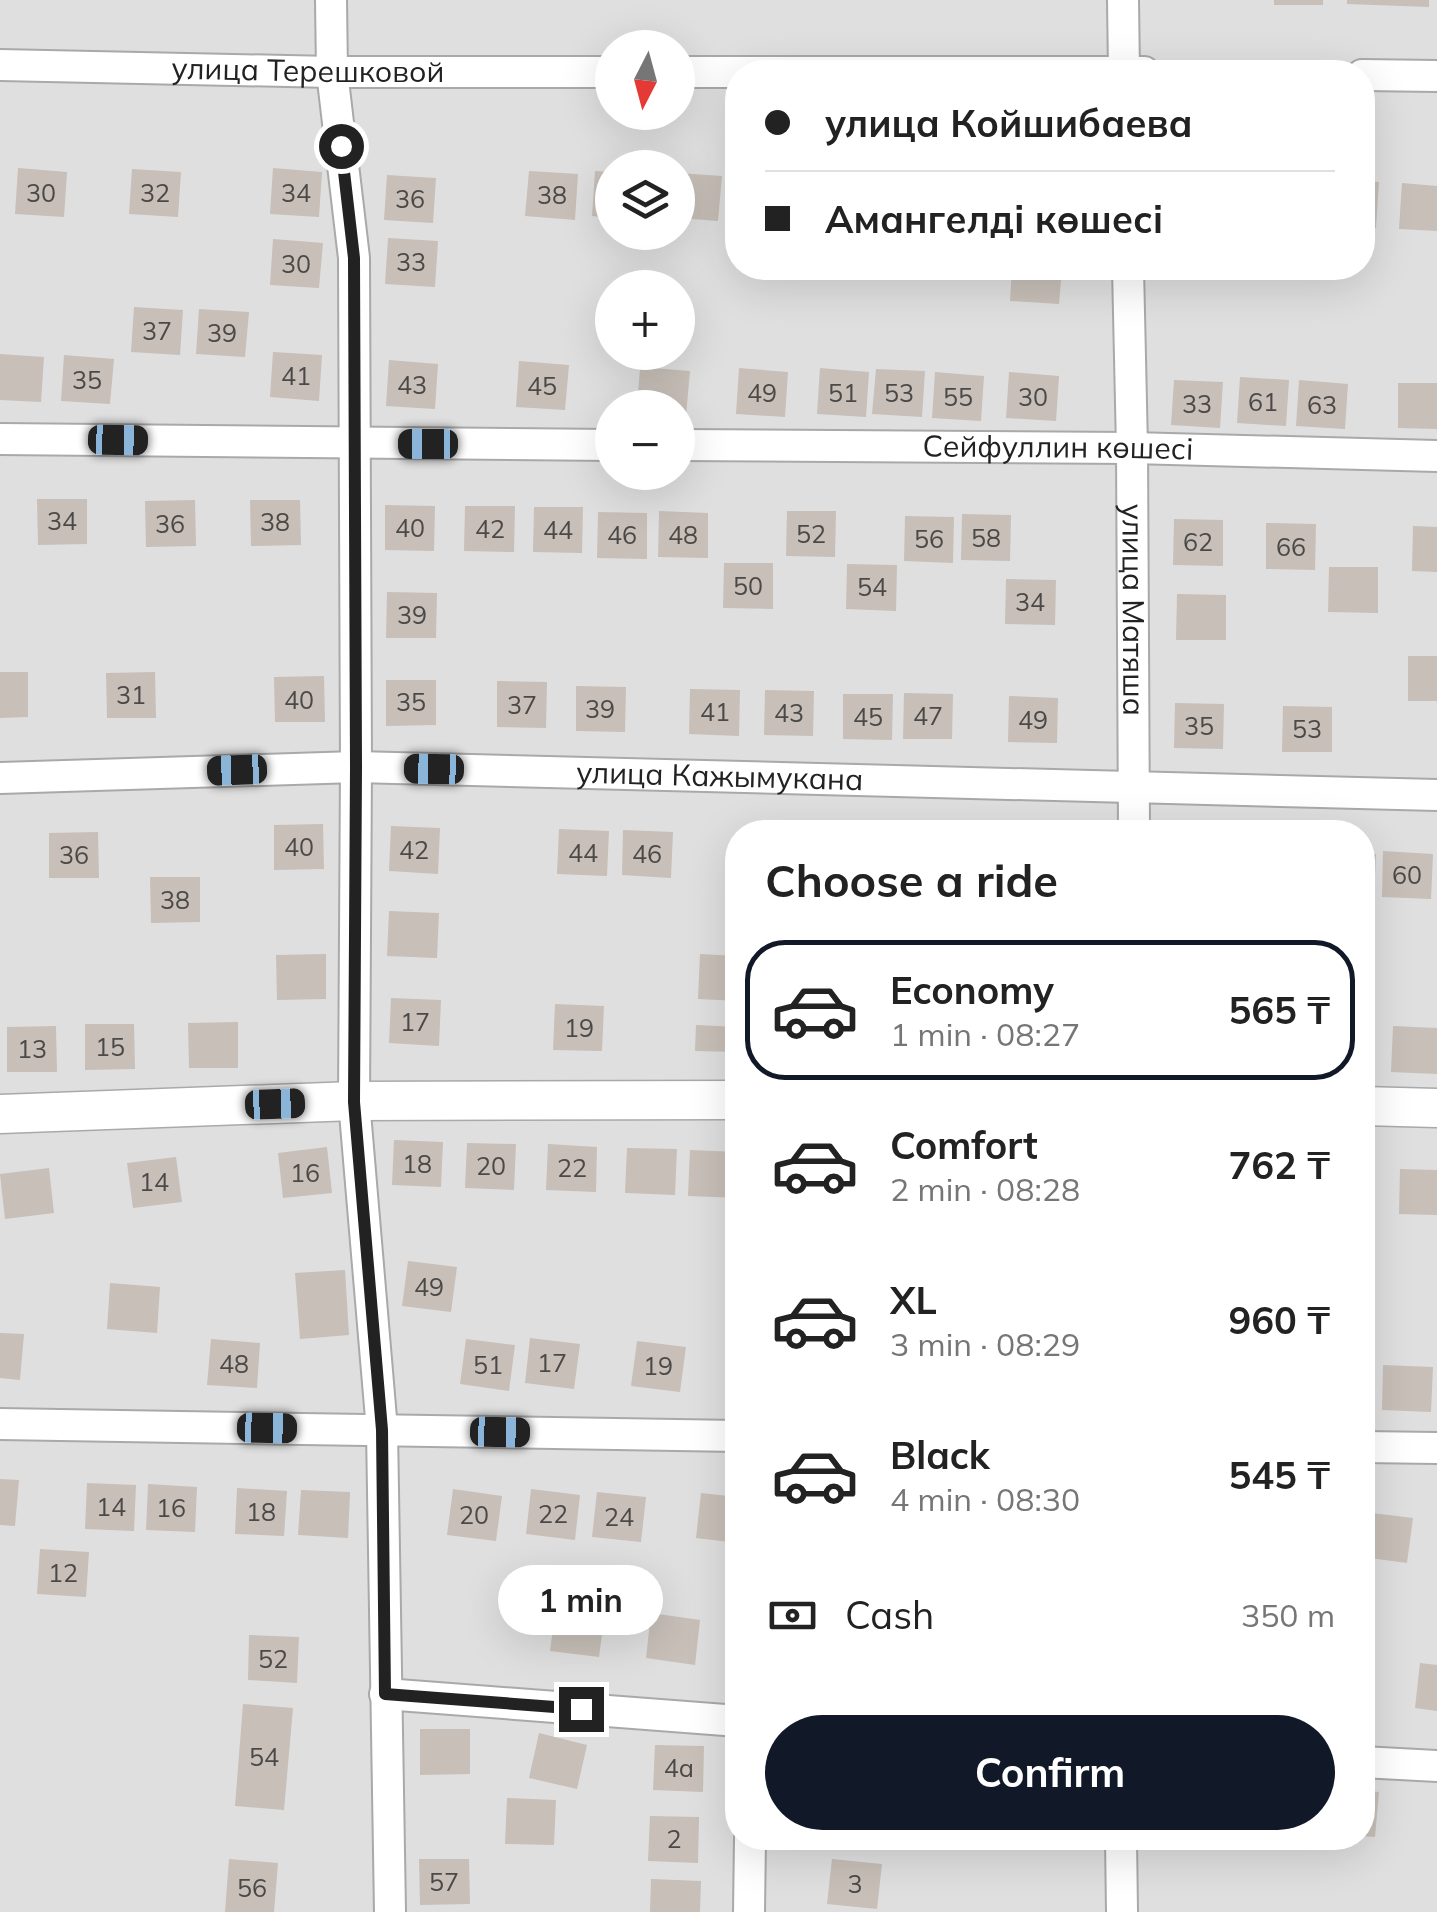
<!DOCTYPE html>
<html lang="en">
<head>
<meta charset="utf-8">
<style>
	body { margin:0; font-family:Mulish,sans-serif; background:#f6f6f6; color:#222; height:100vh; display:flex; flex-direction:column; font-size:38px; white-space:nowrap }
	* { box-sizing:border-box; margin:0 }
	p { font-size:32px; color:#767676 }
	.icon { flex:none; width:55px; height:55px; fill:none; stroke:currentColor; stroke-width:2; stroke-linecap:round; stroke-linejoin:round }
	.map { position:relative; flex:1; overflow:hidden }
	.details { position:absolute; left:725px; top:820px; width:650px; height:1030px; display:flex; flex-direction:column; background:#fff; border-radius:40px; box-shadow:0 10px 40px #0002 }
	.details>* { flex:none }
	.top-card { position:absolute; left:725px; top:60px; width:650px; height:220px; border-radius:40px; box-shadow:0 10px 40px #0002; display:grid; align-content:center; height:220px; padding:0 40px; background:#fff }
	.needle { width:65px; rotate:186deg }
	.controls { position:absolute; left:595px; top:30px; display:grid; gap:20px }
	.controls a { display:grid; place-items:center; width:100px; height:100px; border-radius:50%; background:#fff; box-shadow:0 10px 40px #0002; font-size:50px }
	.end { position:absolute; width:45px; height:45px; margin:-22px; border:12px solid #222; background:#fff; box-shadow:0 0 0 5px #fff }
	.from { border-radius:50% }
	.bubble { position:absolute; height:70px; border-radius:35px; background:#fff; box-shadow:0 10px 40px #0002; font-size:32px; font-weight:700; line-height:70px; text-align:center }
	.car { position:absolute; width:30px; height:60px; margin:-30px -15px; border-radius:12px; box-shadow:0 0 8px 2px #0007; background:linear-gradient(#222 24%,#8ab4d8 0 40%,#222 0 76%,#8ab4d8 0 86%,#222 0) }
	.top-card b { display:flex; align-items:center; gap:35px; height:95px; font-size:38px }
	.top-card b+b { border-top:2px solid #e0e0e0 }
	.top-card i { width:25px; height:25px; background:#222 }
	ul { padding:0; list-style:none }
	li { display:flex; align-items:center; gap:30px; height:140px; margin:0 20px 15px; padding:0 20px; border:5px solid transparent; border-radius:40px }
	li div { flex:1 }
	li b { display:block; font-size:38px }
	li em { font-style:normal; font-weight:700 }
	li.selected { border-color:#111827 }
	li>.icon { width:90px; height:90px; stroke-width:1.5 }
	h2 { padding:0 40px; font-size:45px; line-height:120px }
	.pay { display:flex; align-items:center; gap:25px; height:110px; padding:0 40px; font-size:38px }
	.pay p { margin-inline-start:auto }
	.action { display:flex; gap:20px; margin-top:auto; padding:20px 40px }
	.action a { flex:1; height:115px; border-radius:60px; background:#111827; color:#fff; font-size:40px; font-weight:700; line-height:115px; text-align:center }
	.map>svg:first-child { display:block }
	.residential { fill:#e0dfdf; fill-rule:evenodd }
	.building { fill:#c7bfb8 }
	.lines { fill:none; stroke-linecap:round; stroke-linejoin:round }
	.minor-casing { stroke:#a9a9a9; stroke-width:34 }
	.tertiary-casing { stroke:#a9a9a9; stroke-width:41 }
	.minor { stroke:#fff; stroke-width:30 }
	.tertiary { stroke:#fff; stroke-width:38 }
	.route { stroke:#222; stroke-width:12 }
	.labels { text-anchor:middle; stroke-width:9; stroke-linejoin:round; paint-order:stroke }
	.number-label { font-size:25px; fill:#4b4948 }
	.street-label { font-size:30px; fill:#222; stroke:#fff }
</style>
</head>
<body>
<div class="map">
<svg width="1437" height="1912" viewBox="0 0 1437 1912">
	<rect width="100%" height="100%" fill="#f2efe9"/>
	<path class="residential" d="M0 0H1437V1912H0ZM612 48H678V112H612ZM738 72H1362V268H738ZM612 168H678V232H612ZM612 288H678V352H612ZM612 408H678V472H612ZM738 832H1362V1838H738Z"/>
	<path class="building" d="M1274 0H1323V5H1274Z
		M1347 0H1429V7L1347 4Z
		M18 168 67 172 64 217 15 214Z
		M273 168 322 172 319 217 270 214Z
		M132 169 181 172 178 217 129 214Z
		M529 171 578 174 575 220 525 216Z
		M595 171 612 172V218L592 216Z
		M678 173 722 176 718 221 678 218Z
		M387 175 436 178 433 223 384 220Z
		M1362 181 1379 182 1376 228 1362 227Z
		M1402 183 1437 186V231L1399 229Z
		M388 238 438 241 435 287 385 284Z
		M273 239 323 243 319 288 270 285Z
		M1012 268H1062L1059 304 1010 301Z
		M134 307 183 310 180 355 131 352Z
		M199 309 249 312 245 357 196 354Z
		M273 352 322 355 319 401 270 397Z
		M0 354 44 357 41 402 0 400Z
		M64 355 114 359 110 404 61 401Z
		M389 360 438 364 435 409 386 406Z
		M519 361 569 365 565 410 516 407Z
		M640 367 690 371 686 416H678V408H637Z
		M739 368 788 372 785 417 736 414Z
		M820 368 869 372 866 417 817 414Z
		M876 369 925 371 922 417 872 414Z
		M935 372 984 376 981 421 932 418Z
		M1009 372 1059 376 1056 421 1006 418Z
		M1240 377 1289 380 1286 426 1237 423Z
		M1174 380 1223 382 1220 428 1171 425Z
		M1299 380 1348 384 1345 429 1296 426Z
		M1398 383H1437V429L1398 428Z
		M37 499H87V544L38 545Z
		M195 500 196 546 146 547 145 501Z
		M250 500H300L301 545 251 546Z
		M385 505 435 506 434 551 385 550Z
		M465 506H515L514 552 464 551Z
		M534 507H583L582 553 533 552Z
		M659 511 708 513V558L658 557Z
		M787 511H836L835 557 786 556Z
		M598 512 647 513V559L597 558Z
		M962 514 1011 515 1010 561 961 560Z
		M905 516 954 517 953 563 904 561Z
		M1174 519 1223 520V566L1173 565Z
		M1266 523 1316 524 1315 570 1266 569Z
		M1413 526 1437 527V572L1412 571Z
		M724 563H773V609L723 608Z
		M847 564 897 565 896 611 846 609Z
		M1329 567H1378V613L1328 612Z
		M1006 579 1056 580 1055 625 1005 624Z
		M387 592 437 593 436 638H386Z
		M1177 594 1226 595V640H1176Z
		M1408 656H1437V701H1408Z
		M0 672H28V717L0 718Z
		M155 672 156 718H107L106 673Z
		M324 676 325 722H275L274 677Z
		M386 680H436V725L386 726Z
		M497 681 547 682 546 728 497 727Z
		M576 686 626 687 625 732 576 731Z
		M690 689 740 690 739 736 689 734Z
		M765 690 814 691 813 736 764 735Z
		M904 693 953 694 952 739H903Z
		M843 694H893L892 740 843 739Z
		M1009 696 1058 698 1057 743 1008 742Z
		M1175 703 1224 704 1223 749 1174 748Z
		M1283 706 1332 707V752H1282Z
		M323 824 324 869 274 870V825Z
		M391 826 440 828 438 874 389 871Z
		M559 829 609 831 607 876 557 874Z
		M623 830 673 832 671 878 622 875Z
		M98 832 99 878H49V833Z
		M1383 851 1433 854 1431 899 1382 897Z
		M1362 853 1376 854 1374 899H1362Z
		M150 877H200V922L151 923Z
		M389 911 439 913 437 958 387 956Z
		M326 954V999L277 1000 276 955Z
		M700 954 738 956V1001L698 999Z
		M391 998 441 1000 439 1046 389 1043Z
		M555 1004 604 1006 602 1051 553 1050Z
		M238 1022V1068H189L188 1023Z
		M85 1024H134L135 1069 85 1070Z
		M696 1025 738 1027V1052L695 1051Z
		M56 1026 57 1072H7V1027Z
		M1393 1026 1437 1028V1074L1391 1072Z
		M394 1140 443 1142 441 1187 392 1185Z
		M467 1143 516 1144 514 1190 465 1188Z
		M548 1144 597 1147 596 1192 546 1190Z
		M327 1147 332 1193 283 1198 278 1153Z
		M627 1148 677 1149 675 1195 625 1193Z
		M690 1150 738 1152V1198L688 1196Z
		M176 1157 182 1202 133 1208 127 1163Z
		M49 1168 54 1213 5 1219 0 1174Z
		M1400 1169 1437 1170V1215L1399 1214Z
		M408 1261 457 1267 451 1312 402 1306Z
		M345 1270 349 1335 300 1339 295 1273Z
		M110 1283 160 1287 157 1333 107 1329Z
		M0 1333 24 1334 20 1380 0 1378Z
		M530 1338 580 1344 574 1389 525 1383Z
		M211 1339 260 1343 257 1388 207 1385Z
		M466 1339 515 1345 509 1391 460 1384Z
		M637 1341 686 1347 680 1392 631 1386Z
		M1383 1365 1433 1367 1431 1412 1382 1410Z
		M0 1479 19 1480 15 1526 0 1525Z
		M87 1483 136 1485 134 1531 85 1529Z
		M148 1484 197 1487 195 1532 146 1530Z
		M237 1488 287 1491 284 1536 235 1534Z
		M453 1489 502 1496 496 1541 447 1535Z
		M531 1489 580 1495 575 1540 526 1534Z
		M301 1490 350 1492 348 1538 298 1535Z
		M597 1492 646 1497 641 1542 592 1537Z
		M701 1493 738 1497V1543L696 1538Z
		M1364 1512 1413 1518 1407 1563 1362 1557Z
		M40 1549 89 1552 86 1597 37 1594Z
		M556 1606 605 1612 599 1657 550 1651Z
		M651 1613 700 1620 695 1665 646 1658Z
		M249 1635 299 1637 297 1683 248 1680Z
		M1420 1663 1437 1665V1711L1415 1708Z
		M243 1704 293 1708 284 1810 235 1806Z
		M420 1729H470V1774L420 1775Z
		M539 1733 587 1745 577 1789 529 1778Z
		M655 1745 704 1746 703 1792 653 1790Z
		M1362 1790 1379 1792 1375 1837 1362 1836Z
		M507 1798 556 1800 554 1845 505 1844Z
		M650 1816 699 1817 698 1863 648 1861Z
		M229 1859 278 1863 274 1912H225Z
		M419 1859H469L470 1904 420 1905Z
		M832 1859 882 1864 877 1909 827 1904Z
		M651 1879 701 1881 700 1912H650Z"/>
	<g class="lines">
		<defs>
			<g id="minor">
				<path d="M331 0 332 72 354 258 356 767 354 1101 382 1430 390 1912"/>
				<path d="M1123 0 1124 72"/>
				<path id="s1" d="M0 65 332 72H612"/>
				<path d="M678 72H1144"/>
				<path d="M1362 75 1437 76"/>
				<path id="s2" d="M1128 268 1132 448 1134 832"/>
				<path d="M0 439 612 445"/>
				<path id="s3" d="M678 445 1132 448 1437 456"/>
				<path id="s4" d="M0 778 356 767 1437 795"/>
				<path d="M0 1424 738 1436"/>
				<path d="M1362 1447 1437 1448"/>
				<path d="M385 1694 738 1721"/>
				<path d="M1362 1762 1437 1766"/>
				<path d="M1121 1838 1122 1912"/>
				<path d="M749 1912 750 1838"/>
			</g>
			<path id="tertiary" d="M1362 1106 1437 1108
				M0 1114 354 1101 738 1100"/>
		</defs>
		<use href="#minor" class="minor-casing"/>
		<use href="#tertiary" class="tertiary-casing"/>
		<use href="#minor" class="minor"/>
		<use href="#tertiary" class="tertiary"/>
	</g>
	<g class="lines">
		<path class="route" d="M341 146 354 258 356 767 354 1102 382 1430 385 1694 581 1709"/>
	</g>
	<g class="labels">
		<g class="number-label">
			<text x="41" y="202">30</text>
			<text x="155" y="202">32</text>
			<text x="296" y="202">34</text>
			<text x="552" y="204">38</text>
			<text x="410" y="208">36</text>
			<text x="411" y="271">33</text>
			<text x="296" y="273">30</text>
			<text x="157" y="340">37</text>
			<text x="222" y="342">39</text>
			<text x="296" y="385">41</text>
			<text x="87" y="389">35</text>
			<text x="412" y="394">43</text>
			<text x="542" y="395">45</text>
			<text x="762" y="402">49</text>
			<text x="843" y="402">51</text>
			<text x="899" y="402">53</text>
			<text x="958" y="406">55</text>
			<text x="1033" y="406">30</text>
			<text x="1263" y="411">61</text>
			<text x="1197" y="413">33</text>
			<text x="1322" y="414">63</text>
			<text x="62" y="530">34</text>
			<text x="275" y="531">38</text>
			<text x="170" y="533">36</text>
			<text x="410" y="537">40</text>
			<text x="490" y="538">42</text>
			<text x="558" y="539">44</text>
			<text x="811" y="543">52</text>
			<text x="622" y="544">46</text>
			<text x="683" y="544">48</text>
			<text x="986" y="547">58</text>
			<text x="929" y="548">56</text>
			<text x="1198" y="551">62</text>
			<text x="1291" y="556">66</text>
			<text x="748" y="595">50</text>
			<text x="872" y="596">54</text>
			<text x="1030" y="611">34</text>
			<text x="412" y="624">39</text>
			<text x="131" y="704">31</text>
			<text x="299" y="709">40</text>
			<text x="411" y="711">35</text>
			<text x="522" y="714">37</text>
			<text x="600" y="718">39</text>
			<text x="715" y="721">41</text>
			<text x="789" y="722">43</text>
			<text x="928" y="725">47</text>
			<text x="868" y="726">45</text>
			<text x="1033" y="729">49</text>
			<text x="1199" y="735">35</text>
			<text x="1307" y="738">53</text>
			<text x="299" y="856">40</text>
			<text x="414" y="859">42</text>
			<text x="583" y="862">44</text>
			<text x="647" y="863">46</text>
			<text x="74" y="864">36</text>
			<text x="1407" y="884">60</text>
			<text x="175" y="909">38</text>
			<text x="415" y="1031">17</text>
			<text x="579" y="1037">19</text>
			<text x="110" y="1056">15</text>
			<text x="32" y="1058">13</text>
			<text x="417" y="1173">18</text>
			<text x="491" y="1175">20</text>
			<text x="572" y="1177">22</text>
			<text x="305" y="1182">16</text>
			<text x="154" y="1191">14</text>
			<text x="429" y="1296">49</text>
			<text x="552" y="1372">17</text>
			<text x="234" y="1373">48</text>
			<text x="488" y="1374">51</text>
			<text x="658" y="1375">19</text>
			<text x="111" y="1516">14</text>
			<text x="171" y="1517">16</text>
			<text x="261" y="1521">18</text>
			<text x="553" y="1523">22</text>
			<text x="474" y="1524">20</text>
			<text x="619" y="1526">24</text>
			<text x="63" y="1582">12</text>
			<text x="273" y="1668">52</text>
			<text x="264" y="1766">54</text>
			<text x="679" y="1777">4а</text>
			<text x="674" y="1848">2</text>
			<text x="444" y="1891">57</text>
			<text x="855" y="1893">3</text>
			<text x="252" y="1897">56</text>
		</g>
		<g class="street-label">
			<text dy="10" stroke="none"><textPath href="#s1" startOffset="308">улица Терешковой</textPath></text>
			<text dy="10" stroke="none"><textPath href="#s3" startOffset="380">Сейфуллин көшесі</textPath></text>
			<text dy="10" stroke="none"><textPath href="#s2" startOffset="342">улица Матяша</textPath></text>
			<text dy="10" stroke="none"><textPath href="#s4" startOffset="720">улица Кажымукана</textPath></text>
		</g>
	</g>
</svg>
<div class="controls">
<a><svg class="needle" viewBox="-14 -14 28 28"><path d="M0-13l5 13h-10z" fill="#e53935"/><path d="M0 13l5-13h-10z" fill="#767676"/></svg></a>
<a><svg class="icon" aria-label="layers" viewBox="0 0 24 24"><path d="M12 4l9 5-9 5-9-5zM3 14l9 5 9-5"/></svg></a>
<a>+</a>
<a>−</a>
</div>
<i class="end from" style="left:341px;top:146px"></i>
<i class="end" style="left:581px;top:1709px"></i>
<div class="bubble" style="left:498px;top:1565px;width:165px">1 min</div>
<i class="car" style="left:118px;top:440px;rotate:91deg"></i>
<i class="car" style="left:428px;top:444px;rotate:270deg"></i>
<i class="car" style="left:434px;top:769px;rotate:271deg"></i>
<i class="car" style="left:237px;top:770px;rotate:268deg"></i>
<i class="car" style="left:275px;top:1104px;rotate:88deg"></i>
<i class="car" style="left:267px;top:1428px;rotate:91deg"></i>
<i class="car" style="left:500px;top:1432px;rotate:91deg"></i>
<div class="top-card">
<b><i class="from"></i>улица Койшибаева</b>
<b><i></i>Амангелді көшесі</b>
</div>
<section class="details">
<h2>Choose a ride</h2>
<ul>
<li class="selected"><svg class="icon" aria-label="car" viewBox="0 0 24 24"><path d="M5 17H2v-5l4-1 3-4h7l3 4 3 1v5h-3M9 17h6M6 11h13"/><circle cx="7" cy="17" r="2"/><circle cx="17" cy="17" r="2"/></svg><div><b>Economy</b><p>1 min · 08:27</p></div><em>565 ₸</em></li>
<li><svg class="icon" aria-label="car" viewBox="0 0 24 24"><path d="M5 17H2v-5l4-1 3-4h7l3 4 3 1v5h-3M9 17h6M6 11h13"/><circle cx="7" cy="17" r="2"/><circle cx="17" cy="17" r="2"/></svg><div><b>Comfort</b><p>2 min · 08:28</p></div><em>762 ₸</em></li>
<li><svg class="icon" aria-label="car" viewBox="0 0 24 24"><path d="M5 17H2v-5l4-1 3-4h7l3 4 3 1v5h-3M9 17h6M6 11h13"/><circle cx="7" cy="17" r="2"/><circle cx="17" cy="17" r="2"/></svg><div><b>XL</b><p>3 min · 08:29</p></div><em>960 ₸</em></li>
<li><svg class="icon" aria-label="car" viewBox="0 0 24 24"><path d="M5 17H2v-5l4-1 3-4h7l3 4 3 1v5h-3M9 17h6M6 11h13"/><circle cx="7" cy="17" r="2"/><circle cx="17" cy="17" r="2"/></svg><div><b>Black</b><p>4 min · 08:30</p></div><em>545 ₸</em></li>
</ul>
<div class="pay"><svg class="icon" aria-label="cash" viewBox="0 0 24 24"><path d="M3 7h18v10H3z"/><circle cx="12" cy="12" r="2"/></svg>Cash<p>350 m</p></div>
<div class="action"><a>Confirm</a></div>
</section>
</div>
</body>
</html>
